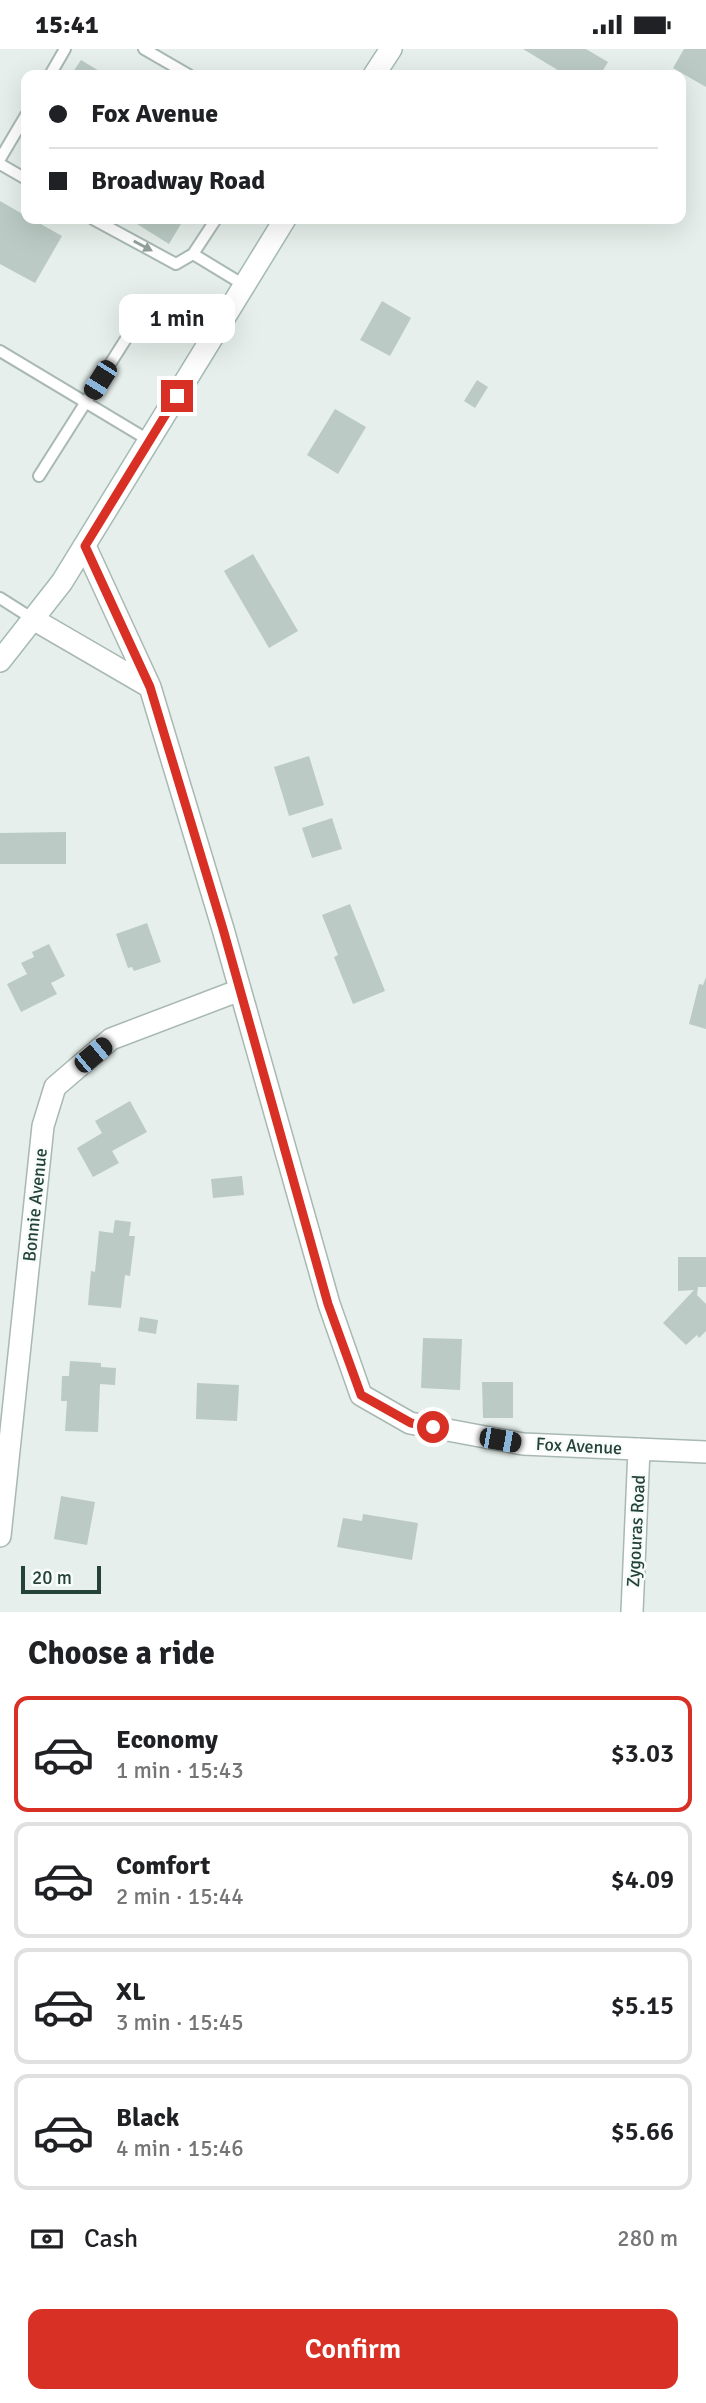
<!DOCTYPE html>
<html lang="en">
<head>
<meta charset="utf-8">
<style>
	body { margin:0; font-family:Signika,sans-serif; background:#f2f2f2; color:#202124; height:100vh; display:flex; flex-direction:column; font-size:26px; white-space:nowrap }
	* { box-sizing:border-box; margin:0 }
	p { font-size:23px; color:#757577 }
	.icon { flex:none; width:38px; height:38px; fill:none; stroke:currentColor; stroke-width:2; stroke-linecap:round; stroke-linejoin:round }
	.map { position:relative; height:1563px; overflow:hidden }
	.side { display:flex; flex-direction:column; background:#fff; flex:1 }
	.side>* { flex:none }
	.top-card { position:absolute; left:21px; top:21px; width:665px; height:154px; border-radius:14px; box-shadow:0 7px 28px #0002; display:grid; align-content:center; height:154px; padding:0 28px; background:#fff }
	.scale { position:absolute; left:21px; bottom:18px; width:80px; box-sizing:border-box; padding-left:7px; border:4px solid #24423a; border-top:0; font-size:19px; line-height:24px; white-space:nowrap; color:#24423a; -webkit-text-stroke:5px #f7fbf9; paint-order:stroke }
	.end { position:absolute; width:32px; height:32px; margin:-16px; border:9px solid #d93025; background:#fff; box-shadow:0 0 0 4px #fff }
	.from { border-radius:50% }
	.bubble { position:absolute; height:49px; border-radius:14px; background:#fff; box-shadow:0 7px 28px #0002; font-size:23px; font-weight:600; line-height:49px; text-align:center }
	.car { position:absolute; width:21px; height:42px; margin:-21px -10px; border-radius:9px; box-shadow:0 0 5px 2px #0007; background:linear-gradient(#222 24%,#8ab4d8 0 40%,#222 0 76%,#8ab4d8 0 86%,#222 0) }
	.top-card b { display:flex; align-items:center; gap:24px; height:66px; font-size:26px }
	.top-card b+b { border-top:2px solid #e0e0e0 }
	.top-card i { width:18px; height:18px; background:#202124 }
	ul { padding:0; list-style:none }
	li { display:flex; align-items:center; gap:21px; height:116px; margin:0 14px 10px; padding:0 14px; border:4px solid #e0e0e0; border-radius:14px }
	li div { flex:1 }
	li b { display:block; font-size:26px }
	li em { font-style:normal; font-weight:600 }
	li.on { border-color:#d93025 }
	li>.icon { width:63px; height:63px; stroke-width:1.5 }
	h2 { padding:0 28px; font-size:32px; line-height:84px }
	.pay { display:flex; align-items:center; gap:18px; height:77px; padding:0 28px; font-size:26px }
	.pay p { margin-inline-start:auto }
	.action { display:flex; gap:14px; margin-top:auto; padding:14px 28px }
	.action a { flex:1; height:80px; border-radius:14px; background:#d93025; color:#fff; font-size:28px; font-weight:600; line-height:80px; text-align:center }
	.status { display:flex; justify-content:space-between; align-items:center; height:49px; padding:0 35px; background:#fff; direction:ltr }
	.status svg { height:19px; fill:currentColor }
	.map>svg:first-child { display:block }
	.building { fill:#bbcac4 }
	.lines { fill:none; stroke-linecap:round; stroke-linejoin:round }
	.lane-casing { stroke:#a8b8b2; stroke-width:14 }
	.street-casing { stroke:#a8b8b2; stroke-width:24 }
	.secondary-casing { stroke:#a4bbb3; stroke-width:24 }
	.lane { stroke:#fff; stroke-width:10 }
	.street { stroke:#fff; stroke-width:21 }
	.secondary { stroke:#fff; stroke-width:21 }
	.oneway { fill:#92a09c }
	.route { stroke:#d93025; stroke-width:9 }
	.labels { text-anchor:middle; stroke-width:5; stroke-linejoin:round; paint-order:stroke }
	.street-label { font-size:18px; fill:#24423a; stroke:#f7fbf9 }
</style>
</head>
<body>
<div class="status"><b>15:41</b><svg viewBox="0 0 49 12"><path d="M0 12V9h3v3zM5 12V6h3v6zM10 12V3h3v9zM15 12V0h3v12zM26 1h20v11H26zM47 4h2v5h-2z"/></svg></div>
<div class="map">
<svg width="706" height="1563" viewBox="0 0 706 1563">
	<rect width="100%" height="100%" fill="#e6efeb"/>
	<path class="building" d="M523 0H586L608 13 600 26H566Z
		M684 0H706V38L673 19Z
		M81 11 106 26H71Z
		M0 152 26 167V170H32L62 187 35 234 0 215Z
		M129 170H184L169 195Z
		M382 252 411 269 390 307 360 291Z
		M477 331 488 338 475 359 464 352Z
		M335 360 366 378 338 425 307 406Z
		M253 505 298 582 269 599 224 522Z
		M309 707 324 756 289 767 274 718Z
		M332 769 342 800 312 809 302 779Z
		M66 783V815H0V784Z
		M350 855 385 942 353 955 334 908 338 906 322 866Z
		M147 874 161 913 134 922 132 918 128 919 116 885Z
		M49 895 65 927 51 934 57 945 21 963 7 935 27 925 21 914 34 908 32 903Z
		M706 928V980L689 975 699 935 703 936Z
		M130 1052 147 1083 112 1102 119 1114 93 1128 77 1099 102 1084 95 1072Z
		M242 1127 244 1146 213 1149 211 1130Z
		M115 1171 131 1173 129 1187H135L130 1227 125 1226 121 1259 88 1256 91 1222 95 1223 99 1182 113 1184Z
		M678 1208H706V1238H698L697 1246 706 1255V1282L699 1289 697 1286 686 1296 663 1274 694 1241 678 1242Z
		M140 1268 158 1271 156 1285 138 1282Z
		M423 1289 462 1290 460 1341 421 1339Z
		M70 1312 101 1314V1318L116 1319 115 1336 100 1335 98 1383 65 1382 67 1352H61L62 1327H69Z
		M482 1333H513V1369H483Z
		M197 1334 239 1336 237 1372 196 1370Z
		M61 1447 95 1453 87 1496 54 1490Z
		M363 1465 418 1474 412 1511 337 1498 343 1469 362 1472Z"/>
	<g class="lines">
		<defs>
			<path id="lane" d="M144 0 189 26
				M50 26 65 0
				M0 110 26 66
				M0 115 26 130
				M93 170 176 215 193 205
				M216 170 193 205 244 236
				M0 302 150 392
				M39 427 143 263
				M0 549 33 570"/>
			<path id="street" d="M85 497 150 638 223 880 329 1255 361 1346 410 1374 523 1395 706 1403
				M33 570 150 638
				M0 1487 43 1077 55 1038 111 990 240 941
				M632 1563 639 1400"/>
			<path id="secondary" d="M374 26 391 0
				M0 612 62 533 285 170"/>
		</defs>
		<use href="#lane" class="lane-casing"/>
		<use href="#street" class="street-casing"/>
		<use href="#secondary" class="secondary-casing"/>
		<use href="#lane" class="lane"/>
		<use href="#street" class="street"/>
		<use href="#secondary" class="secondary"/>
	</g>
	<defs><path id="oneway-solid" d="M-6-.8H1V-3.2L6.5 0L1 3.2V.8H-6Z" transform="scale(1.75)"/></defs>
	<use class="oneway" href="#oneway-solid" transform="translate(143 197) rotate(28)"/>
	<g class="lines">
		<path class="route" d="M177 347 85 497 150 638 223 880 328 1255 361 1346 411 1374 433 1378"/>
	</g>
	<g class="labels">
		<g class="street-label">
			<text transform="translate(35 1156) rotate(-84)" y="6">Bonnie Avenue</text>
			<text transform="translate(579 1397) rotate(3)" y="6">Fox Avenue</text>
			<text transform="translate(636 1482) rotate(-87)" y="6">Zygouras Road</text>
		</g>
	</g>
</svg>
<div class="scale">20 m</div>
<i class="end from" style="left:433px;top:1378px"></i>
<i class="end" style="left:177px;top:347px"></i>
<div class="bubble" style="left:119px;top:245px;width:116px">1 min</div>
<i class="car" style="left:100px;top:331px;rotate:212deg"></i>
<i class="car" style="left:93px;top:1006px;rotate:50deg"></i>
<i class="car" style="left:500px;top:1391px;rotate:100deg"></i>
<div class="top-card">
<b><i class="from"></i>Fox Avenue</b>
<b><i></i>Broadway Road</b>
</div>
</div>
<section class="side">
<h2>Choose a ride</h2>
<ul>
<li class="on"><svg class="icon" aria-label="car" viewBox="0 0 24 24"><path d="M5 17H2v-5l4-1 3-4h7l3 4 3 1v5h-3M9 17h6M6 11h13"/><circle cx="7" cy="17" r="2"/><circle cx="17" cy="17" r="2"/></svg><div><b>Economy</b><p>1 min · 15:43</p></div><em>$3.03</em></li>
<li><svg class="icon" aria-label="car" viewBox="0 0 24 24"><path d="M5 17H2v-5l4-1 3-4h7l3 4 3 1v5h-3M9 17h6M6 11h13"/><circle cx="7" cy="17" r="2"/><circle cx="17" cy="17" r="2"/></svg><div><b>Comfort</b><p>2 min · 15:44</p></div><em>$4.09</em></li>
<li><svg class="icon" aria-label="car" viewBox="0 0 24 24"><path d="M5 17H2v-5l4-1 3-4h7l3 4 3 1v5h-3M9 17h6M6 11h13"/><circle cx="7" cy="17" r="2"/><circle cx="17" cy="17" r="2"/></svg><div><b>XL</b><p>3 min · 15:45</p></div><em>$5.15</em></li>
<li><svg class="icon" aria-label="car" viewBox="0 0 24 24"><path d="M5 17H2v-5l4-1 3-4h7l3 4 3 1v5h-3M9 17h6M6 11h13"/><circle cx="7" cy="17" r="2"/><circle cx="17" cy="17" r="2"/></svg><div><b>Black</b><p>4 min · 15:46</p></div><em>$5.66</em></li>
</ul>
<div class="pay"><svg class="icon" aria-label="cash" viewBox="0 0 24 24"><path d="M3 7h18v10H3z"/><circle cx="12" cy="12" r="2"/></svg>Cash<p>280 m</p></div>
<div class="action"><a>Confirm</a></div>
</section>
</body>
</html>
